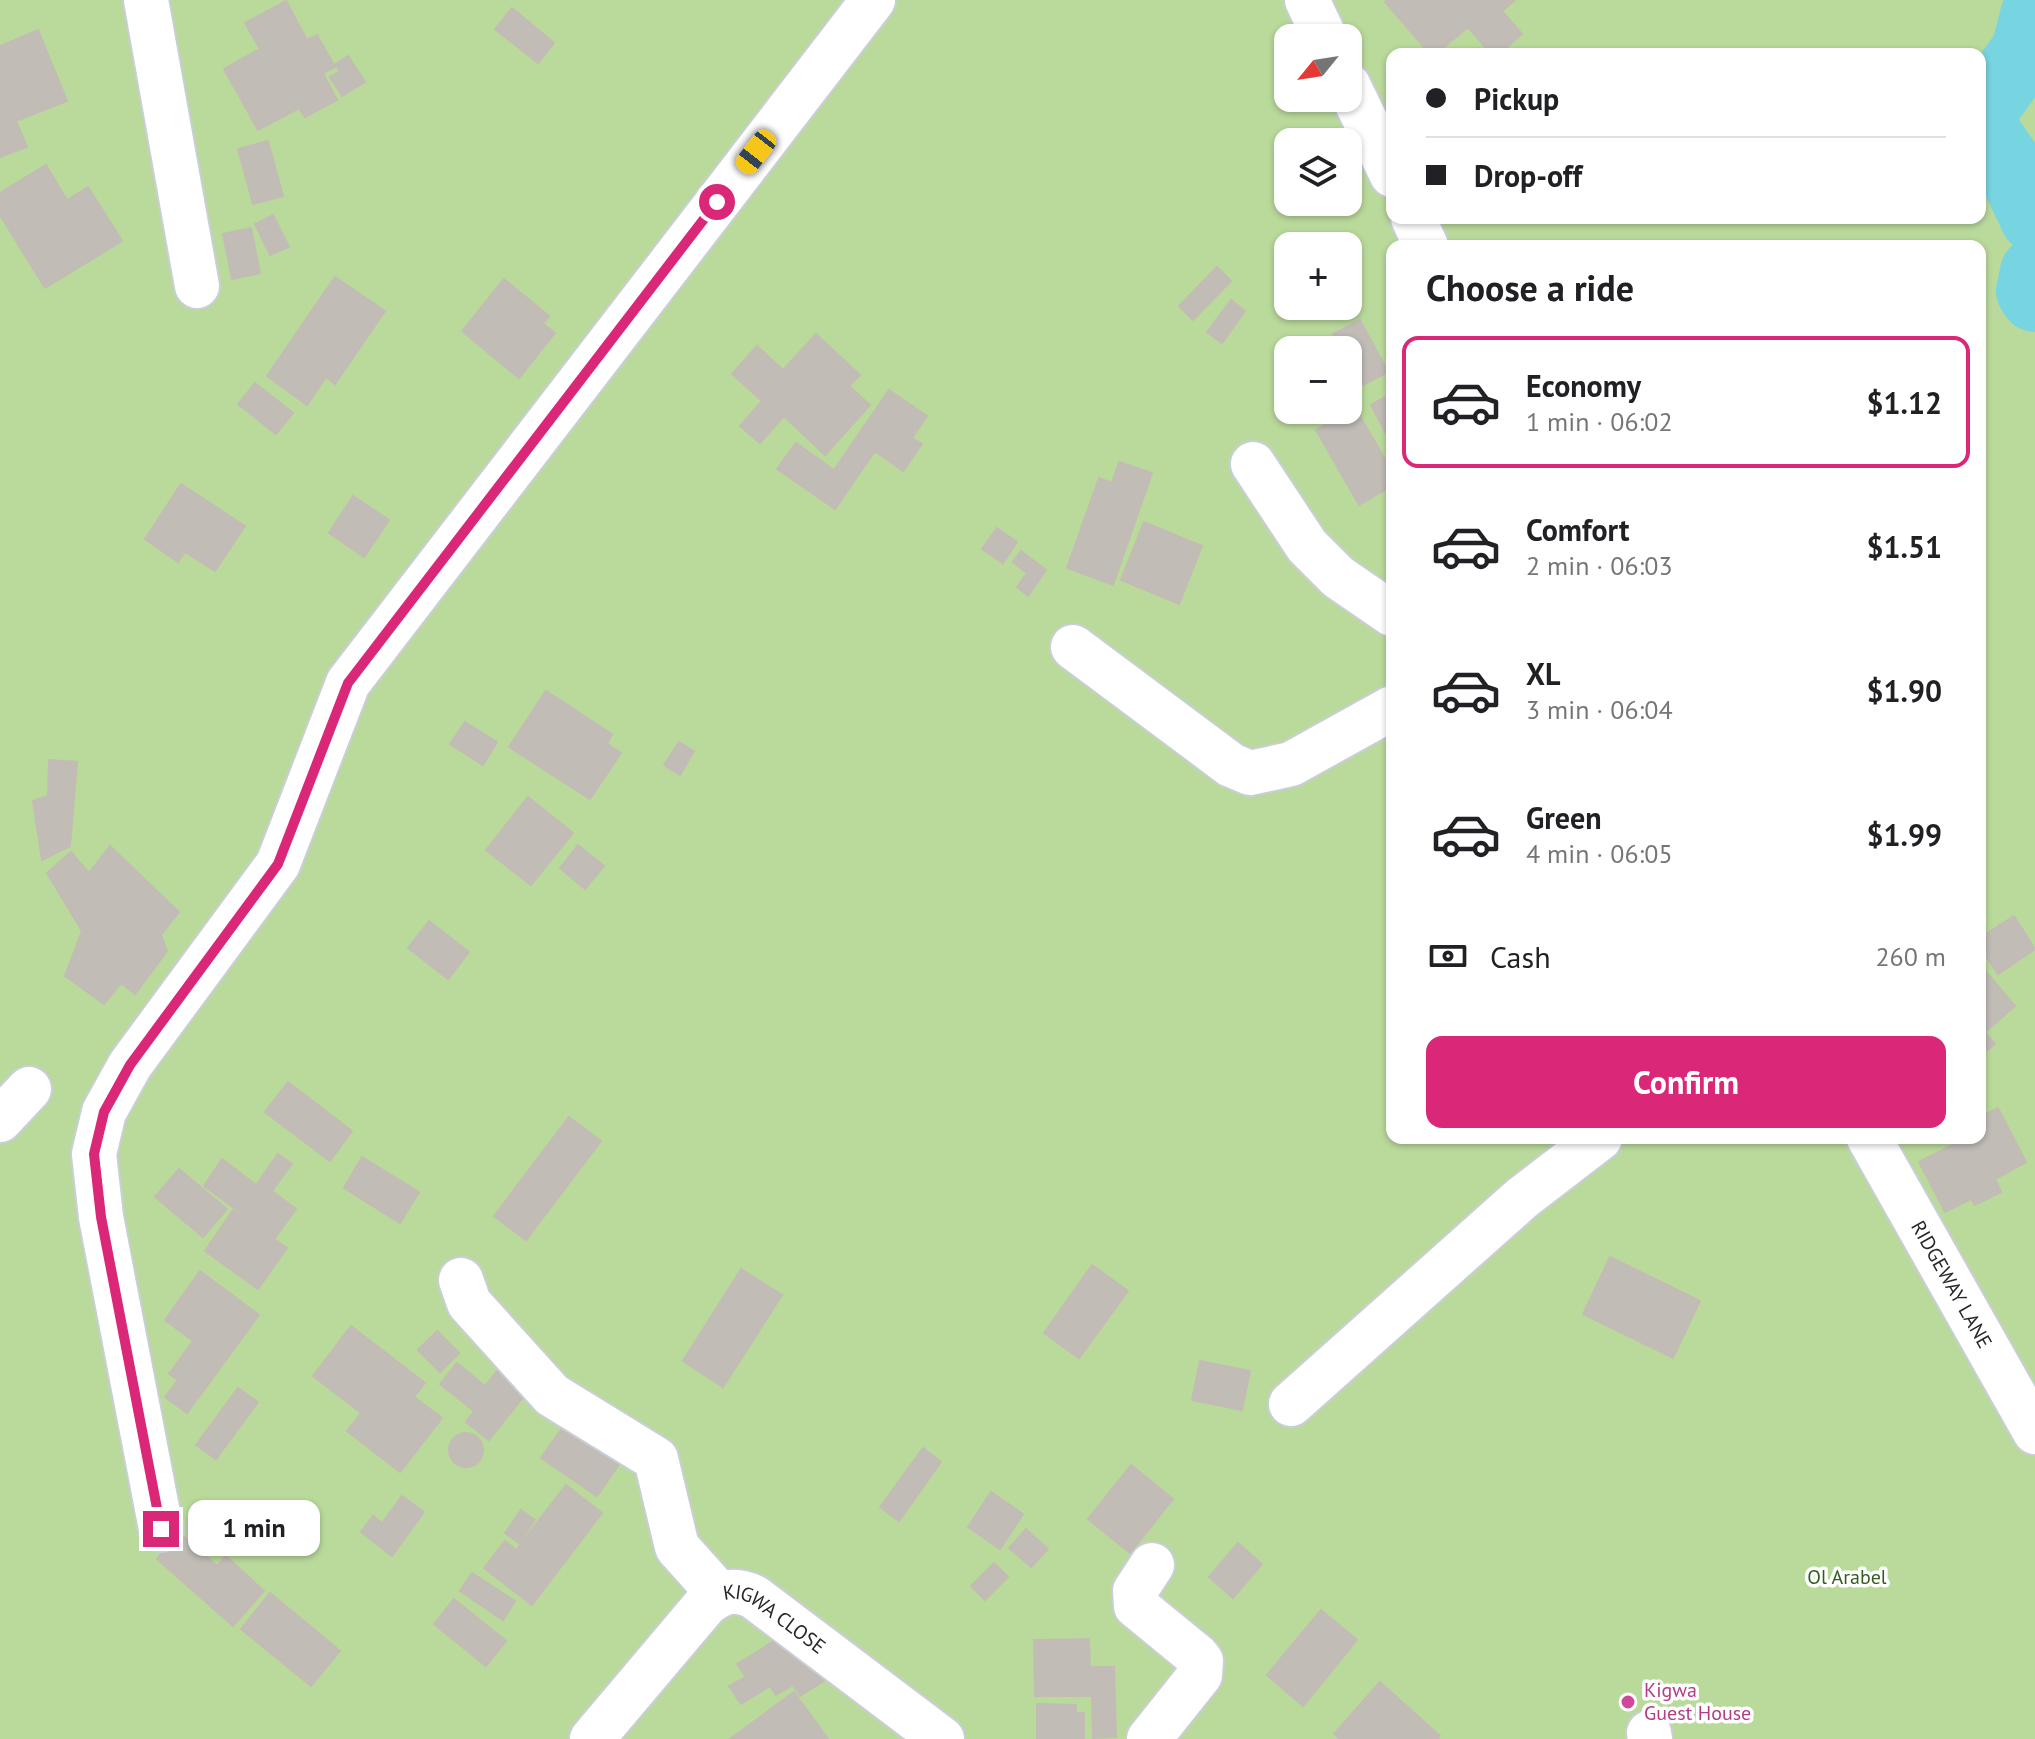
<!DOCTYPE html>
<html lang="en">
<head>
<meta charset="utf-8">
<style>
	body { margin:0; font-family:"PT Sans",sans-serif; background:#f2f2f2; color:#202124; height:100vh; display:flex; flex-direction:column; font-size:30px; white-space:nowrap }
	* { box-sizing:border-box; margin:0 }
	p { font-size:26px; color:#757577 }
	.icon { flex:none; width:44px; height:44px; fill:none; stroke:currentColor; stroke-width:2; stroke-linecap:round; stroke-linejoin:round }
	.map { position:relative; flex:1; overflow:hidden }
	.drawer { position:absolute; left:1386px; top:240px; width:600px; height:904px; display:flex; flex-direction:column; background:#fff; border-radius:16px; box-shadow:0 2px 6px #0004 }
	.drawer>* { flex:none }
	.hud { position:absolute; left:1386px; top:48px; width:600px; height:176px; border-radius:16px; box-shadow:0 2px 6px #0004; display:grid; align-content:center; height:176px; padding:0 40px; background:#fff }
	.needle { width:52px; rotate:240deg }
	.tools { position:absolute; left:1274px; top:24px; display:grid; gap:16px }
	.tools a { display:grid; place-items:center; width:88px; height:88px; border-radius:16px; background:#fff; box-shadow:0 2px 6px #0004; font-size:40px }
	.end { position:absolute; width:36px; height:36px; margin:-18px; border:10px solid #db2777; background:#fff; box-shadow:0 0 0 4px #fff }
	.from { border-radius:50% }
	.bubble { position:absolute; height:56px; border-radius:16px; background:#fff; box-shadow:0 2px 6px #0004; font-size:26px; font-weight:600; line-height:56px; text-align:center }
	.car { position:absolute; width:24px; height:48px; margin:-24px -12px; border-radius:10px; box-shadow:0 0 6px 2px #0007; background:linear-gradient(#f5c518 24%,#345 0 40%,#f5c518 0 76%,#345 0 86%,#f5c518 0) }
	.hud b { display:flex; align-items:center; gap:28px; height:76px; font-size:30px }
	.hud b+b { border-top:2px solid #e0e0e0 }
	.hud i { width:20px; height:20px; background:#202124 }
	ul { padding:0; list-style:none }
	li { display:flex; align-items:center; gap:24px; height:132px; margin:0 16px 12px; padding:0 24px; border:4px solid transparent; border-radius:16px }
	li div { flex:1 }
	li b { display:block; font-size:30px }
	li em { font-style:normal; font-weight:600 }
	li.current { border-color:#db2777 }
	li>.icon { width:72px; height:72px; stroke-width:1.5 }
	h2 { padding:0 40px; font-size:36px; line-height:96px }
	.pay { display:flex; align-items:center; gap:20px; height:88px; padding:0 40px; font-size:30px }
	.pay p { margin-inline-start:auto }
	.primary-button { display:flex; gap:16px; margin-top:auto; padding:16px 40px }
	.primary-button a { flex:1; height:92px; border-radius:16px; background:#db2777; color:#fff; font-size:32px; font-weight:600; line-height:92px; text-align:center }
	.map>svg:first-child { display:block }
	.green { fill:#bada9c; fill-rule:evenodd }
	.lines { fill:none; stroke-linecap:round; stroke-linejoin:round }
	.river { stroke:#77d4e1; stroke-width:70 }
	.building { fill:#c1bcb6; stroke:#c3bcb4; stroke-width:2 }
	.minor-casing { stroke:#c9ced8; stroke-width:48 }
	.minor { stroke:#fff; stroke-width:44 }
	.route { stroke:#db2777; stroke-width:10 }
	.hotel-dot { fill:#d1479c; stroke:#fff; stroke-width:3 }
	.labels { text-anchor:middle; stroke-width:7; stroke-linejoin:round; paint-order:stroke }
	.street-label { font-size:20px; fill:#272727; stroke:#fff }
	.park-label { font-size:20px; fill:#355c20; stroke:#fff }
	.hotel-label { font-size:20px; fill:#b23c85; stroke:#fff; text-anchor:start }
</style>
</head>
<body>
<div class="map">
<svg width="2035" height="1739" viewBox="0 0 2035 1739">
	<rect width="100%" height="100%" fill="#e9e0da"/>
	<path class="green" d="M0 0H2035V1739H0ZM1288 38H1348V98H1288ZM1392 54H1980V218H1392ZM1288 142H1348V202H1288ZM1288 246H1348V306H1288ZM1392 246H1980V1138H1392ZM1288 350H1348V410H1288Z"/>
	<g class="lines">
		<path class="river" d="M1980 113 2026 51 2035 16
			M1980 125 2014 174 2035 218
			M2035 272 2031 291 2035 297"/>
	</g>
	<path class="building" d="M1387 0H1515L1502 11 1522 34 1499 54H1491L1468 27 1436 54H1430L1385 2Z
		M286 1 307 40 317 35 335 67 323 73 337 100 305 117 299 108 258 130 224 69 260 49 245 23Z
		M512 8 554 43 538 63 495 29Z
		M38 30 67 101 16 121 27 147 0 157V46Z
		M348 56 365 82 342 96 330 77 340 71 335 64Z
		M268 141 283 196 253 204 238 149Z
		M46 165 67 200 88 187 122 241 45 288 0 215V193Z
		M273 215 289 247 270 255 255 224Z
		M251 228 260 273 232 279 223 234Z
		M1217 267 1231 281 1193 320 1179 306Z
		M335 277 385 311 335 384 326 377 307 405 267 376Z
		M504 279 549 316 543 324 555 333 519 378 462 331Z
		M1231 300 1245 311 1222 343 1207 332Z
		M1360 320 1388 372 1361 386 1348 361V350H1342L1333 334Z
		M816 334 860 375 849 386 870 405 825 455 784 416 760 443 740 426 762 401 732 374 757 346 783 370Z
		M255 383 293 413 276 434 238 404Z
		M889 390 927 416 912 438 922 444 903 471 875 451 835 509 777 469 796 443 834 470Z
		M1392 393V445L1371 405Z
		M1355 408 1392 471V486L1359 505 1316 430Z
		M1119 462 1152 473 1113 585 1067 568 1099 478 1112 483Z
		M181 484 245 526 215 571 185 552 178 562 145 539Z
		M353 496 389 520 364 557 329 533Z
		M1144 522 1202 546 1179 604 1121 580Z
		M997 528 1017 542 1003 563 982 549Z
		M1021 551 1046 570 1028 596 1017 587 1027 573 1013 562Z
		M546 691 612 734 607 744 621 753 590 799 509 747Z
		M465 722 497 742 483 765 450 744Z
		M679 742 694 751 680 775 664 765Z
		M49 760 77 762 70 846 42 860 33 801 48 796Z
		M528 797 573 833 531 885 486 850Z
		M578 845 604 866 585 889 560 868Z
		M110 846 179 912 161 935 167 951 135 994 121 983 104 1004 65 976 82 931 47 873 71 852 89 873Z
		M2014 916 2035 949 1998 974 1980 947V938Z
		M429 921 469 952 448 979 408 948Z
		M1980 965 2015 1006 1985 1032 1995 1044 1980 1056Z
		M288 1082 352 1131 330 1161 265 1112Z
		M1998 1108 2026 1162 1995 1179 2001 1192 1975 1205 1971 1199 1945 1212 1919 1162 1966 1138H1980V1117Z
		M569 1117 601 1141 526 1240 494 1216Z
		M278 1154 292 1164 272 1191 296 1209 275 1238 204 1186 222 1159 256 1185Z
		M362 1157 419 1192 400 1223 344 1188Z
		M179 1169 227 1209 203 1237 155 1197Z
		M233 1210 287 1248 258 1289 205 1251Z
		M1610 1257 1700 1301 1673 1358 1583 1314Z
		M1092 1265 1128 1291 1079 1358 1044 1333Z
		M741 1269 782 1295 723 1387 683 1361Z
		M200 1271 259 1315 187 1413 165 1397 178 1380 169 1374 193 1341 165 1320Z
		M351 1326 425 1383 414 1397 442 1418 400 1472 347 1431 361 1413 313 1376Z
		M437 1331 459 1353 440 1372 418 1350Z
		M1200 1361 1250 1371 1242 1410 1192 1400Z
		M457 1363 485 1386 503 1364 531 1387 489 1440 466 1422 474 1411 440 1384Z
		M238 1388 258 1402 216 1459 196 1445Z
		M565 1424 620 1463 597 1496 541 1458Z
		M449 1450a17 17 0 1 1 34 0a17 17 0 1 1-34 0Z
		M923 1448 941 1462 899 1521 880 1507Z
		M1131 1465 1173 1499 1130 1553 1088 1519Z
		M566 1485 602 1513 532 1605 484 1568 505 1541 516 1550Z
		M991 1492 1023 1514 1000 1549 968 1527Z
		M402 1496 424 1512 392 1556 361 1532 373 1516 382 1523Z
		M521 1510 535 1520 519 1543 505 1533Z
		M1026 1529 1048 1549 1031 1567 1009 1548Z
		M180 1533 217 1566 226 1556 264 1591 233 1626 157 1559Z
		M1238 1543 1262 1564 1233 1598 1209 1577Z
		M994 1563 1008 1577 985 1600 971 1586Z
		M472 1573 515 1601 503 1620 460 1591Z
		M270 1593 340 1651 311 1686 241 1629Z
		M454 1599 506 1641 486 1666 434 1624Z
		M1321 1610 1357 1640 1303 1706 1267 1675Z
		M792 1630 824 1681 800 1696 793 1685 776 1695 770 1686 741 1704 729 1686 746 1677 737 1664Z
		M1089 1639 1090 1667H1114L1116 1737 1093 1738 1092 1696H1035L1034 1640Z
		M1380 1682 1440 1736 1438 1739H1340L1334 1734Z
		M794 1692 828 1739H730Z
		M1037 1704 1076 1705V1713H1084V1739H1037Z"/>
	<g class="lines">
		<defs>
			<g id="minor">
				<path d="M146 0 197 286"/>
				<path d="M1307 0 1325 38"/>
				<path d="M1348 85 1392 175"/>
				<path d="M1413 218 1426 246"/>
				<path d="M1253 464 1307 546 1338 577 1392 614"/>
				<path d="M1073 647 1231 765 1250 773 1291 764 1392 708"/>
				<path d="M0 1120 29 1089"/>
				<path id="s1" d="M1869 1138 2035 1432"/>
				<path d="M461 1280 469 1303 552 1395 656 1459 677 1547 719 1594"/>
				<path d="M1291 1404 1522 1198 1600 1138"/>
				<path d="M161 1529 101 1217 94 1154 104 1112 130 1065 278 864 348 683 873 0"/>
				<path d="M1649 1733 1650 1739"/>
				<path id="s2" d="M592 1739 706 1604C723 1591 734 1588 754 1597L942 1739"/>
				<path d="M1149 1739 1200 1675 1201 1661 1197 1656 1136 1606 1135 1591 1152 1565"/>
			</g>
		</defs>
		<use href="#minor" class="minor-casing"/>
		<use href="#minor" class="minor"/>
	</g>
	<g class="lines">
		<path class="route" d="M161 1529 101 1217 94 1154 104 1112 130 1065 278 864 348 683 717 202"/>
	</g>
	<circle class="hotel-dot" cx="1628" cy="1702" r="8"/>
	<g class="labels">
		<g class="street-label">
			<text dy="7" stroke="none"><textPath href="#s1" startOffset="168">RIDGEWAY LANE</textPath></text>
			<text dy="7" stroke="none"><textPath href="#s2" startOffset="256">KIGWA CLOSE</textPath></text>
		</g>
		<g class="park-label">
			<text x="1847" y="1584">Ol Arabel</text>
		</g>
		<g class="hotel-label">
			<text x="1644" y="1697">Kigwa<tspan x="1644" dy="23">Guest House</tspan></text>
		</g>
	</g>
</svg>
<div class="tools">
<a><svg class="needle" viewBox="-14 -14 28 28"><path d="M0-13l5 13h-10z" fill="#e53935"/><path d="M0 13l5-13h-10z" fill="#757577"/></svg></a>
<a><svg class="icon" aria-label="layers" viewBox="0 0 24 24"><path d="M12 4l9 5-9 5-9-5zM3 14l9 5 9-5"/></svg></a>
<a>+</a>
<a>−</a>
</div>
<i class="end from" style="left:717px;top:202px"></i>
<i class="end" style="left:161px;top:1529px"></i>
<div class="bubble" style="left:188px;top:1500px;width:132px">1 min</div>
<i class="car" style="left:756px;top:152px;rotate:218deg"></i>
<div class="hud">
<b><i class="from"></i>Pickup</b>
<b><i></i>Drop-off</b>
</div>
<section class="drawer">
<h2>Choose a ride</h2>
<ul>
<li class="current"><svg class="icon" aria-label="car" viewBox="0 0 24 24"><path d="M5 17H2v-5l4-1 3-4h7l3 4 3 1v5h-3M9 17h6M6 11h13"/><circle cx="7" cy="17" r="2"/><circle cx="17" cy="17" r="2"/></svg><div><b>Economy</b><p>1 min · 06:02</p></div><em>$1.12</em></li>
<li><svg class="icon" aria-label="car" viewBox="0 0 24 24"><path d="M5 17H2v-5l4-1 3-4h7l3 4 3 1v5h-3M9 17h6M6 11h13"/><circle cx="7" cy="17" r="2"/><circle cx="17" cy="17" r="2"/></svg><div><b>Comfort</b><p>2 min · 06:03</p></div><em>$1.51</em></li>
<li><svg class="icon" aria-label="car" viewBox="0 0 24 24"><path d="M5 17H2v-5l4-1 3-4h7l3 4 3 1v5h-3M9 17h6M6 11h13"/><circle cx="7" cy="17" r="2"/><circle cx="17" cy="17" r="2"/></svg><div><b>XL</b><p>3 min · 06:04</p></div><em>$1.90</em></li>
<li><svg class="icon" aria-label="car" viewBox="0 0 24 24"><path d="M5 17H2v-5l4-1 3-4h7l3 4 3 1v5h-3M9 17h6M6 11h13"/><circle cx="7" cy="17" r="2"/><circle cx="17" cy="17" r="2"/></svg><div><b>Green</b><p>4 min · 06:05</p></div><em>$1.99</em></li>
</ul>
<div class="pay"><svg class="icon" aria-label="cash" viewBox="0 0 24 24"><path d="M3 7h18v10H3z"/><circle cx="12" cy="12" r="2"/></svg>Cash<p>260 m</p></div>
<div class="primary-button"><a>Confirm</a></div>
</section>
</div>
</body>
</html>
